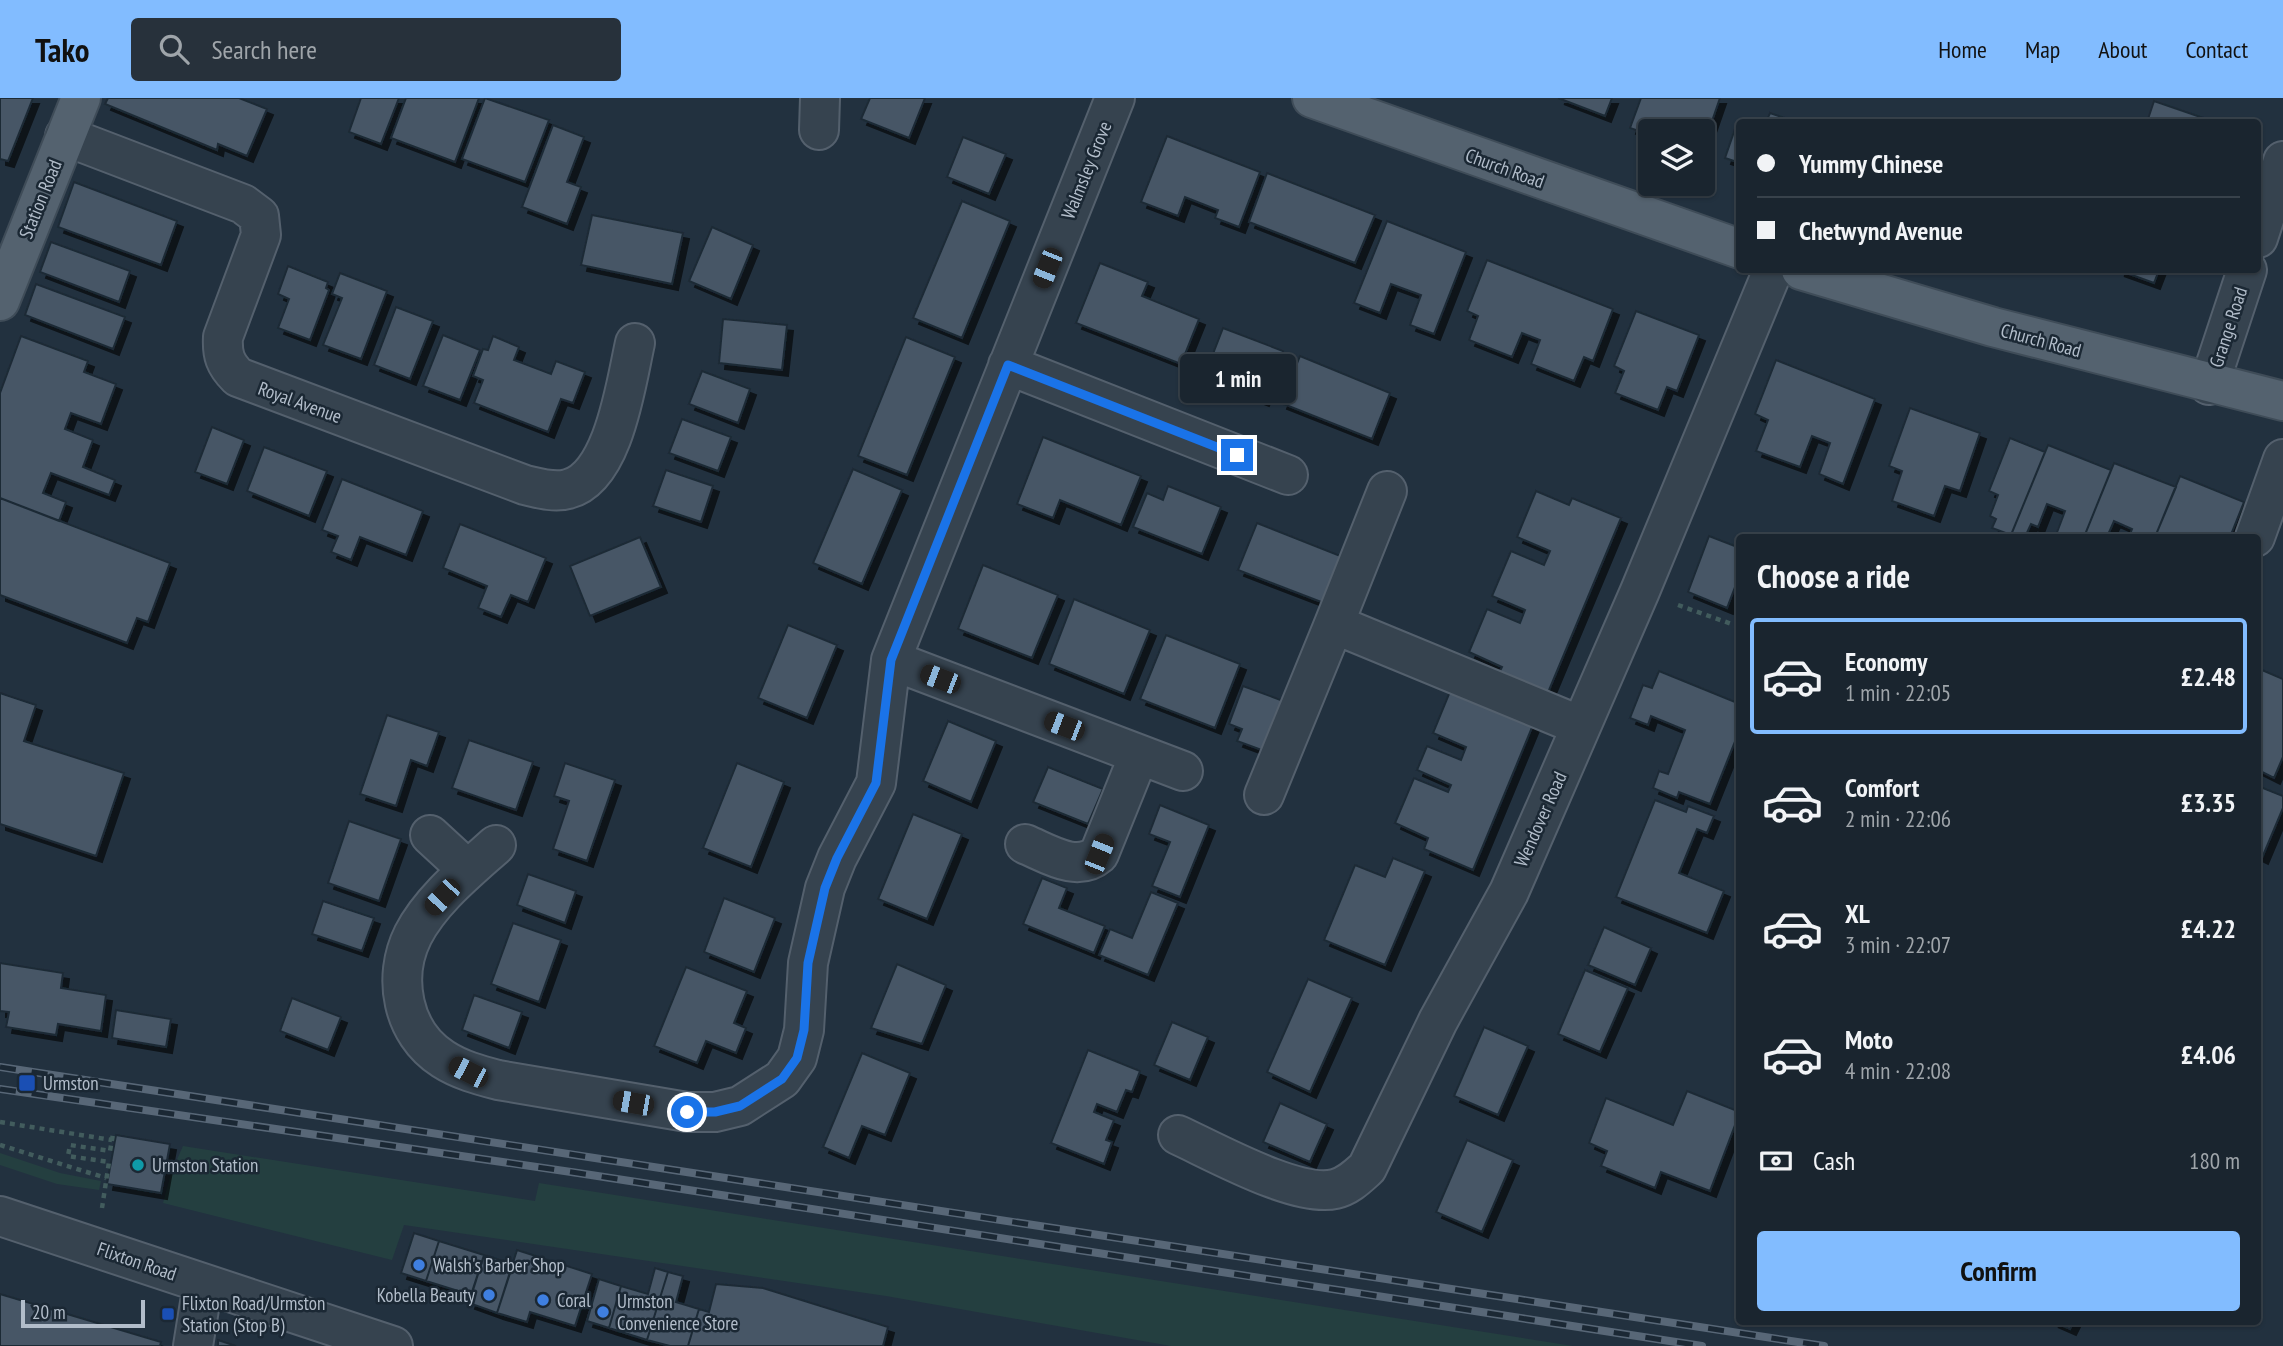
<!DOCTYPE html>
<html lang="en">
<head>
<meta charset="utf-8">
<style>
	body { margin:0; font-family:"PT Sans Narrow",sans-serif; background:#27313b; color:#f1f3f6; height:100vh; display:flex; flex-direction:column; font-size:26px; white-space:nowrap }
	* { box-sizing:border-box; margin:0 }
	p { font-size:23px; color:#9fa5aa }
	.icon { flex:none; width:38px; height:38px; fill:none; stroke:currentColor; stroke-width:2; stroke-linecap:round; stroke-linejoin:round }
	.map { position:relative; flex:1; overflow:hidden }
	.sheet { position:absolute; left:1736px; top:436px; width:525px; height:791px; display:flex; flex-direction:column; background:#1a252f; border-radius:7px; box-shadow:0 2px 5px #0004,0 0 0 2px #38424b }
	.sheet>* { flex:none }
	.guide { position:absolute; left:1736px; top:21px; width:525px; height:154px; border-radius:7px; box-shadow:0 2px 5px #0004,0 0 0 2px #38424b; display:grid; align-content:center; height:154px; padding:0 21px; background:#1a252f }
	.fabs { position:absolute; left:1638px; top:21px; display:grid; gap:14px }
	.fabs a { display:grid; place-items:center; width:77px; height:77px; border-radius:7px; background:#1a252f; box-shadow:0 2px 5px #0004,0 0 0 2px #38424b; font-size:35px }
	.scale { position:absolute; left:21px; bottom:18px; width:124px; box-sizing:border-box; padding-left:7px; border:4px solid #b2bdca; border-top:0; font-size:19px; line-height:24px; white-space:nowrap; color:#b2bdca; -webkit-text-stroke:5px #1b2834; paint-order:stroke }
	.end { position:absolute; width:32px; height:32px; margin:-16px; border:9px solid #1a73e8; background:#fff; box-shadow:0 0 0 4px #fff }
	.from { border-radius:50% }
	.bubble { position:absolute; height:49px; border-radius:7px; background:#1a252f; box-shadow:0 2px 5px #0004,0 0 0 2px #38424b; font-size:23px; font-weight:800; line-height:49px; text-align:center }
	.car { position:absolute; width:21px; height:42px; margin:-21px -10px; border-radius:9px; box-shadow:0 0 5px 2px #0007; background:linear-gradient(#222 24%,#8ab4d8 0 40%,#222 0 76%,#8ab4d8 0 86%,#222 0) }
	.guide b { display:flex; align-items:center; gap:24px; height:66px; font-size:26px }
	.guide b+b { border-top:2px solid #38424b }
	.guide i { width:18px; height:18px; background:#f1f3f6 }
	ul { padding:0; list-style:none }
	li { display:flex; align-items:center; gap:21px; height:116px; margin:0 14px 10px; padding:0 7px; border:4px solid transparent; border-radius:7px }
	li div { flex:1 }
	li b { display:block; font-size:26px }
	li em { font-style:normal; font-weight:800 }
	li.active { border-color:#82bcff }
	li>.icon { width:63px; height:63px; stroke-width:1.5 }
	h2 { padding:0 21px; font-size:32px; line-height:84px }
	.pay { display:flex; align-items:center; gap:18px; height:77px; padding:0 21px; font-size:26px }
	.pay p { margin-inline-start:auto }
	.button { display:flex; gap:14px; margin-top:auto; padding:14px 21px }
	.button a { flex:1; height:80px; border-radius:7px; background:#82bcff; color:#111; font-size:28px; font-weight:800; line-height:80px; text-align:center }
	header { display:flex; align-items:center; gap:42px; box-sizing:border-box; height:98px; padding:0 35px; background:#82bcff; color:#111 }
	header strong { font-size:33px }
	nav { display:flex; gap:38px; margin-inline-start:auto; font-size:24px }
	.search { width:490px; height:63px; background:#27313b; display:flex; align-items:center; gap:18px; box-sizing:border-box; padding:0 24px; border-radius:7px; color:#9fa5aa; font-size:26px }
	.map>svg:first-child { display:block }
	.green { fill:#243f40 }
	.building { fill:#465666; stroke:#1d2a36; stroke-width:2; filter:url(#shadow) }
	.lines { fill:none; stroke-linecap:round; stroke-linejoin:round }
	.minor-casing { stroke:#54606d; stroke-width:42 }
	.major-casing { stroke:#3f4c58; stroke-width:42 }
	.path { stroke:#425c5d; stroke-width:4.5; stroke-dasharray:5 5; stroke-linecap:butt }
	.minor { stroke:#36434f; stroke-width:38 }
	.major { stroke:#54626f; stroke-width:38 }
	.rail-casing { stroke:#586777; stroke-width:8 }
	.rail { stroke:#1b2834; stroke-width:5; stroke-dasharray:16; stroke-linecap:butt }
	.route { stroke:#1a73e8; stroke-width:9 }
	.transit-dot { fill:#1a4fb4; stroke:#1b2834; stroke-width:2.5 }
	.culture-dot { fill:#0f9aa8; stroke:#1b2834; stroke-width:2.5 }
	.shop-dot { fill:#3f7fe0; stroke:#1b2834; stroke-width:2.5 }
	.labels { text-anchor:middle; stroke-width:5; stroke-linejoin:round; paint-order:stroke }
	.street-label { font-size:19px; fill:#b2bdca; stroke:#1b2834 }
	.poi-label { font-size:19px; fill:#b2bdca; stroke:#1b2834; text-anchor:start }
</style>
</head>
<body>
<header>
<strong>Tako</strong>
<div class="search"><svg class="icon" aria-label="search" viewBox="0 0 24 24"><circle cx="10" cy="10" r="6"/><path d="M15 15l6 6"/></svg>Search here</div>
<nav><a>Home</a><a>Map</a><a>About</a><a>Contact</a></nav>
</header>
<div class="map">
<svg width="2283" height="1248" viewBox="0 0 2283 1248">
	<defs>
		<filter id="shadow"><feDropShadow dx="6" dy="6" stdDeviation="0" flood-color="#0009"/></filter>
	</defs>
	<rect width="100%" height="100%" fill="#22313f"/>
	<path class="green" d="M183 1048 535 1103 539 1085 1573 1248H1171L886 1198 404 1127 392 1162 163 1105 171 1075Z
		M0 1055 60 1075 101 1083 99 1092 57 1086 0 1067Z"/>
	<path class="building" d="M0 0H33L8 63 0 61Z
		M108 0H239L267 11 247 58 218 46 217 52 105 6Z
		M361 0H399L381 46 349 34Z
		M406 0H479L455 64 391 40Z
		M485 0 549 22 525 84 462 61Z
		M870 0H925L909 40 861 21Z
		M1558 0H1612L1605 18Z
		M1641 0H1720L1703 49V33H1650V37L1630 30Z
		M2154 3 2215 24H2147Z
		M1770 15 1796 24H1766Z
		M553 27 584 39 567 84 581 89 567 126 522 109Z
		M1736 28 1740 29V65L1725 60Z
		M1167 38 1260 74 1239 129 1215 120 1218 112 1185 99 1178 118 1141 104Z
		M963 39 1006 56 989 96 947 79Z
		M1267 75 1375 117 1355 165 1249 124Z
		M74 84 177 123 161 167 58 129Z
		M962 103 1010 123 962 240 913 220Z
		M592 117 683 135 672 186 581 167Z
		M1387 123 1466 154 1434 236 1410 227 1421 197 1391 186 1380 215 1354 205Z
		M712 129 753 147 731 201 689 183Z
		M51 144 130 173 119 204 40 174Z
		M1487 162 1613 211 1593 263 1584 259 1574 283 1531 266 1540 242 1522 235 1512 259 1469 242 1478 218 1467 213Z
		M1100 165 1148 184 1142 198 1199 221 1181 266 1076 225Z
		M288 168 328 184 326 190 329 192 310 242 278 230 289 201 278 196Z
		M2118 172H2159L2154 185Z
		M340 175 387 193 361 261 323 247 342 200 332 196Z
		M36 186 125 219 113 251 25 217Z
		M396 209 433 223 410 281 374 267Z
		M1636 213 1699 237 1677 293 1667 289 1658 312 1615 295 1624 273 1614 268Z
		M723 221 787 227 782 272 719 265Z
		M1223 230 1283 253 1263 302 1204 279Z
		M443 237 480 252 460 302 423 288Z
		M21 238 88 263 84 274 116 286 101 326 71 315 65 331 93 342 83 369 115 382 109 397 51 375 43 395 66 404 59 423 0 400V295Z
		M493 238 519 249 514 262 551 276 556 263 585 274 573 305 561 301 548 334 474 305 483 282 473 278 483 251 488 252Z
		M906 239 955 259 907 377 858 358Z
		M1300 258 1390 295 1372 341 1281 305Z
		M1776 262 1875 301 1843 386 1819 376 1830 345 1812 338 1800 369 1756 353 1768 322 1755 316Z
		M702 273 750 291 738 325 689 306Z
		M1910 310 1980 335 1960 393 1945 388 1934 418 1892 403 1902 373 1889 368Z
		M682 321 731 339 718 373 669 355Z
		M212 329 244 342 227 386 195 374Z
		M1043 339 1141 378 1121 427 1060 402 1053 420 1017 406Z
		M2010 340 2045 354 2011 437 1992 430 1996 421 1990 418 1998 397 1989 393Z
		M2048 347 2111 372 2084 439 2056 437 2065 413 2047 406 2038 429 2031 426 2025 439 2011 437Z
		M264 349 327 373 309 418 247 393Z
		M2114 365 2176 389 2155 439H2129L2132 431 2114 423 2107 439H2084Z
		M853 371 902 392 862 486 813 465Z
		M666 372 713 388 701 424 653 408Z
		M2180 378 2244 404 2230 439H2155Z
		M342 381 423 413 406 457 360 439 351 462 331 454 338 438 322 432Z
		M1168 388 1221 409 1202 456 1133 429 1147 395 1163 402Z
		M1536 393 1569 407 1572 400 1621 420 1547 597 1498 577 1502 569 1469 554 1487 511 1520 525 1525 512 1492 498 1511 453 1544 467 1550 453 1517 439Z
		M0 400 170 465 148 524 137 520 127 545 0 497Z
		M1257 425 1348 461 1329 507 1238 472Z
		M460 426 546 460 528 504 511 497 501 519 478 510 487 488 443 470Z
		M1709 438 1740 450V476L1727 510 1688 494Z
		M640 439 661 489 590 518 570 468Z
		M983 467 1058 497 1032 560 958 531Z
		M1074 501 1150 532 1124 596 1049 566Z
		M788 527 837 547 807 620 758 600Z
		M1166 537 1240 566 1215 630 1140 601Z
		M2262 572 2283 581V659L2274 680 2258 672V582Z
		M1659 573 1740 606V631L1710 706 1679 694 1677 700 1653 690 1659 673 1668 676 1685 632 1651 618 1648 627 1630 620 1643 587 1652 590Z
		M1243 588 1286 604 1267 654 1237 643 1242 631 1229 626Z
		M1451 591 1538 615 1473 772 1424 751 1428 740 1395 725 1414 680 1448 694 1451 687 1417 672 1427 648 1461 662 1466 649 1433 635Z
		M0 595 36 607 24 643 124 675 96 758 0 726Z
		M387 617 439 634 427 668 411 662 396 708 360 696Z
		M948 623 996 643 971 704 923 683Z
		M469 642 533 664 516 712 452 690Z
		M565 665 615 682 587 763 553 751 569 703 554 698Z
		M737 665 784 684 751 769 703 750Z
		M1048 669 1103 691 1088 726 1033 704Z
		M2258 688 2283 698V710L2262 760 2258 758Z
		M1655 702 1686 714 1688 708 1714 718 1707 735 1697 731 1679 775 1724 793 1707 835 1616 799Z
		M1160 707 1209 727 1180 799 1152 788 1170 744 1149 736Z
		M913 716 962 736 927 821 878 801Z
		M349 723 401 741 379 803 328 785Z
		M1393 760 1425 773 1385 867 1324 842 1355 767 1385 779Z
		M528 776 576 793 565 825 517 807Z
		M1042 780 1067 790 1059 810 1105 828 1094 855 1023 826Z
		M1151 794 1178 805 1148 877 1099 857 1110 831 1132 840Z
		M724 800 775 820 754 874 704 854Z
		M323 803 374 820 362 853 312 836Z
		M513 825 561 842 539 904 491 886Z
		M1604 829 1651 850 1635 887 1588 867Z
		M0 865 63 875 61 890 106 897 101 933 58 926 56 937 6 929 9 914 0 913Z
		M897 866 946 887 922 946 871 930Z
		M686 869 747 893 734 925 746 930 736 955 706 943 697 965 654 948Z
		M1585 872 1628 890 1600 954 1558 936Z
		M1308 881 1352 900 1310 994 1267 974Z
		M474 897 522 914 509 950 462 932Z
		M292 900 341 919 328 952 280 933Z
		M116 912 171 921 166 949 112 940Z
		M1172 924 1208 939 1190 982 1154 967Z
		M1484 929 1528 948 1498 1017 1454 998Z
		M1088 952 1140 973 1132 994 1126 992 1117 1014 1097 1006 1094 1014 1114 1022 1106 1042 1112 1044 1104 1066 1051 1045Z
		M862 955 910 975 885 1037 862 1028 849 1060 823 1049Z
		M1687 993 1740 1014 1710 1093 1661 1074 1655 1090 1601 1068 1607 1053 1589 1045 1606 1000 1673 1027Z
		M1280 1005 1327 1026 1310 1064 1263 1044Z
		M116 1037 170 1046 161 1095 107 1086Z
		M1467 1042 1513 1062 1482 1134 1436 1114Z
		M414 1135 439 1143 426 1183 401 1175Z
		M439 1143 484 1157 471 1197 426 1183Z
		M517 1152 592 1176 575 1228 530 1214 527 1224 497 1215Z
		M484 1157 513 1166 497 1215 469 1205Z
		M655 1170 668 1174 647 1242 609 1230 621 1188 648 1196Z
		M668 1174 683 1178 676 1204 699 1211 688 1248H670L647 1242Z
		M599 1181 621 1188 609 1230 587 1223Z
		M716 1186 763 1190 888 1229 883 1248H688L699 1211 709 1214Z
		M0 1196 161 1244 160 1248H0Z
		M2052 1223H2074L2070 1231Z
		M218 1242 236 1248H218Z"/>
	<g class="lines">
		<defs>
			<path id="minor" d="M819 32 820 0
				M65 38 243 106 259 118 261 137 223 239C222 257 225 266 238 279L525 387C538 390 554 395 568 391 614 379 626 285 635 245
				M2258 140 2283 63
				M1008 267 1288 377
				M2209 287 2247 172
				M2255 439 2283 361
				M1334 526 1387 393
				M891 562 1183 673
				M1264 697 1334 526 1581 628
				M430 737 468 772
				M1025 746C1049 756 1077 775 1099 756L1139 657
				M496 747C467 773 431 802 413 837 392 879 402 935 443 961 460 972 479 977 498 982L687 1014H715L740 1008 782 981 797 960 804 932 808 865 825 790 837 760 876 685 891 562 1115 0
				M1178 1037C1215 1054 1297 1100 1335 1091 1348 1088 1357 1079 1367 1070L1438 923 1509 794 1640 493 1773 172
				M0 1118 393 1248
				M193 1248 203 1186"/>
			<path id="major" d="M1312 0 1740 151
				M1801 172 1993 229 2283 303
				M0 203 81 0"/>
		</defs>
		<use href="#minor" class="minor-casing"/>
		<use href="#major" class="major-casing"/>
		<path class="path" d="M1678 507 1740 529
			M0 1024 112 1042
			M0 1047 106 1080
			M102 1110 109 1064 68 1058 70 1047 110 1053 113 1036"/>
		<use href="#minor" class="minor"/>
		<use href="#major" class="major"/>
		<defs>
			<path id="rail" d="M0 969 1824 1248
				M0 991 578 1075 1702 1248"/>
		</defs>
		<use href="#rail" class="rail-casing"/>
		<use href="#rail" class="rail"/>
	</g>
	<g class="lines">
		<path class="route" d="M687 1014H715L740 1008 782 981 797 960 804 932 808 865 825 790 837 760 876 685 891 562 1008 267 1237 357"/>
	</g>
	<g class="transit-dot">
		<rect x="18" y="976" width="18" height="18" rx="3.5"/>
		<rect x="161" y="1209" width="14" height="14" rx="3.5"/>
	</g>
	<circle class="culture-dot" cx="138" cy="1067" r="7"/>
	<g class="shop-dot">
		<circle cx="419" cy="1167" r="7"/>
		<circle cx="489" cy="1197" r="7"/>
		<circle cx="543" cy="1202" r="7"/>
		<circle cx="603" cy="1214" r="7"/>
	</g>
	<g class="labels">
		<g class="street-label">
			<text transform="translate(1505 70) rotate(20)" y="7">Church Road</text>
			<text transform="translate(1086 72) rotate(-68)" y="7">Walmsley Grove</text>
			<text transform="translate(40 101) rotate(-68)" y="7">Station Road</text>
			<text transform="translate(2228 229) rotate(-72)" y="7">Grange Road</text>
			<text transform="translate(2041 242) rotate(15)" y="7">Church Road</text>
			<text transform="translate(300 304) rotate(20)" y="7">Royal Avenue</text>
			<text transform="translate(1540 721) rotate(-66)" y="7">Wendover Road</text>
			<text transform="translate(137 1163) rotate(19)" y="7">Flixton Road</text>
		</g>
		<g class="poi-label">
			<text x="43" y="992">Urmston</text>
			<text x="152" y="1074">Urmston Station</text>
			<text x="433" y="1174">Walsh's Barber Shop</text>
			<text x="475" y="1204" text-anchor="end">Kobella Beauty</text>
			<text x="557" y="1209">Coral</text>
			<text x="617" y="1210">Urmston<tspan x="617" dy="22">Convenience Store</tspan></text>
			<text x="182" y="1212">Flixton Road/Urmston<tspan x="182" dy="22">Station (Stop B)</tspan></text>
		</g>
	</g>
</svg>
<div class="fabs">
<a><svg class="icon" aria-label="layers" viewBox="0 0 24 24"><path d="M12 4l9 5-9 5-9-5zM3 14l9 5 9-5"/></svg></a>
</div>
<div class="scale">20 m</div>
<i class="end from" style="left:687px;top:1014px"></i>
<i class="end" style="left:1237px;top:357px"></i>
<div class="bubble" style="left:1180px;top:256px;width:116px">1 min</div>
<i class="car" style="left:1047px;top:170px;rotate:202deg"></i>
<i class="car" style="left:940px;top:581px;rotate:291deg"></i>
<i class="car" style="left:1064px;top:628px;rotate:291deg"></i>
<i class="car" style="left:1099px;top:756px;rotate:22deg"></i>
<i class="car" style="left:442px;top:799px;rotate:223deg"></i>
<i class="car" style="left:468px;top:974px;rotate:297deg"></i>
<i class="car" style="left:633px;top:1005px;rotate:280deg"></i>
<div class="guide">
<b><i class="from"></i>Yummy Chinese</b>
<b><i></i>Chetwynd Avenue</b>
</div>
<section class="sheet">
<h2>Choose a ride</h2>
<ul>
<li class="active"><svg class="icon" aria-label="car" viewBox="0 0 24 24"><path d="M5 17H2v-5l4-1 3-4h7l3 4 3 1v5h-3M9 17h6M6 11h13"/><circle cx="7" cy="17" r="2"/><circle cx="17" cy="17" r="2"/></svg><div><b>Economy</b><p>1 min · 22:05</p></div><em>£2.48</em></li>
<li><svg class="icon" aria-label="car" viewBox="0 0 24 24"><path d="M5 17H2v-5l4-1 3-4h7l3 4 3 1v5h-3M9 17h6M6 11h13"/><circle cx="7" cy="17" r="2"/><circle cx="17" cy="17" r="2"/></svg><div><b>Comfort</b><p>2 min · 22:06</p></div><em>£3.35</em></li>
<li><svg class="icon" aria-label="car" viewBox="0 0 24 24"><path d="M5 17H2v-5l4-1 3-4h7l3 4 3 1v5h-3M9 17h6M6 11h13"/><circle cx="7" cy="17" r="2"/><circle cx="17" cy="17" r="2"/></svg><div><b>XL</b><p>3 min · 22:07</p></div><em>£4.22</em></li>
<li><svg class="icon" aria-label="car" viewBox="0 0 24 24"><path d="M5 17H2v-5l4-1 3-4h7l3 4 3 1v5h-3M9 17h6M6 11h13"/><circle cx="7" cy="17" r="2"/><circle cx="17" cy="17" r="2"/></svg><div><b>Moto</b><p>4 min · 22:08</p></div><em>£4.06</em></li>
</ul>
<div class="pay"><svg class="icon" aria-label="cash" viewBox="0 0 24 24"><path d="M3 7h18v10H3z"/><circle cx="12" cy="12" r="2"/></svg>Cash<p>180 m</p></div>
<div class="button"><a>Confirm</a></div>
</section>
</div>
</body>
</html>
